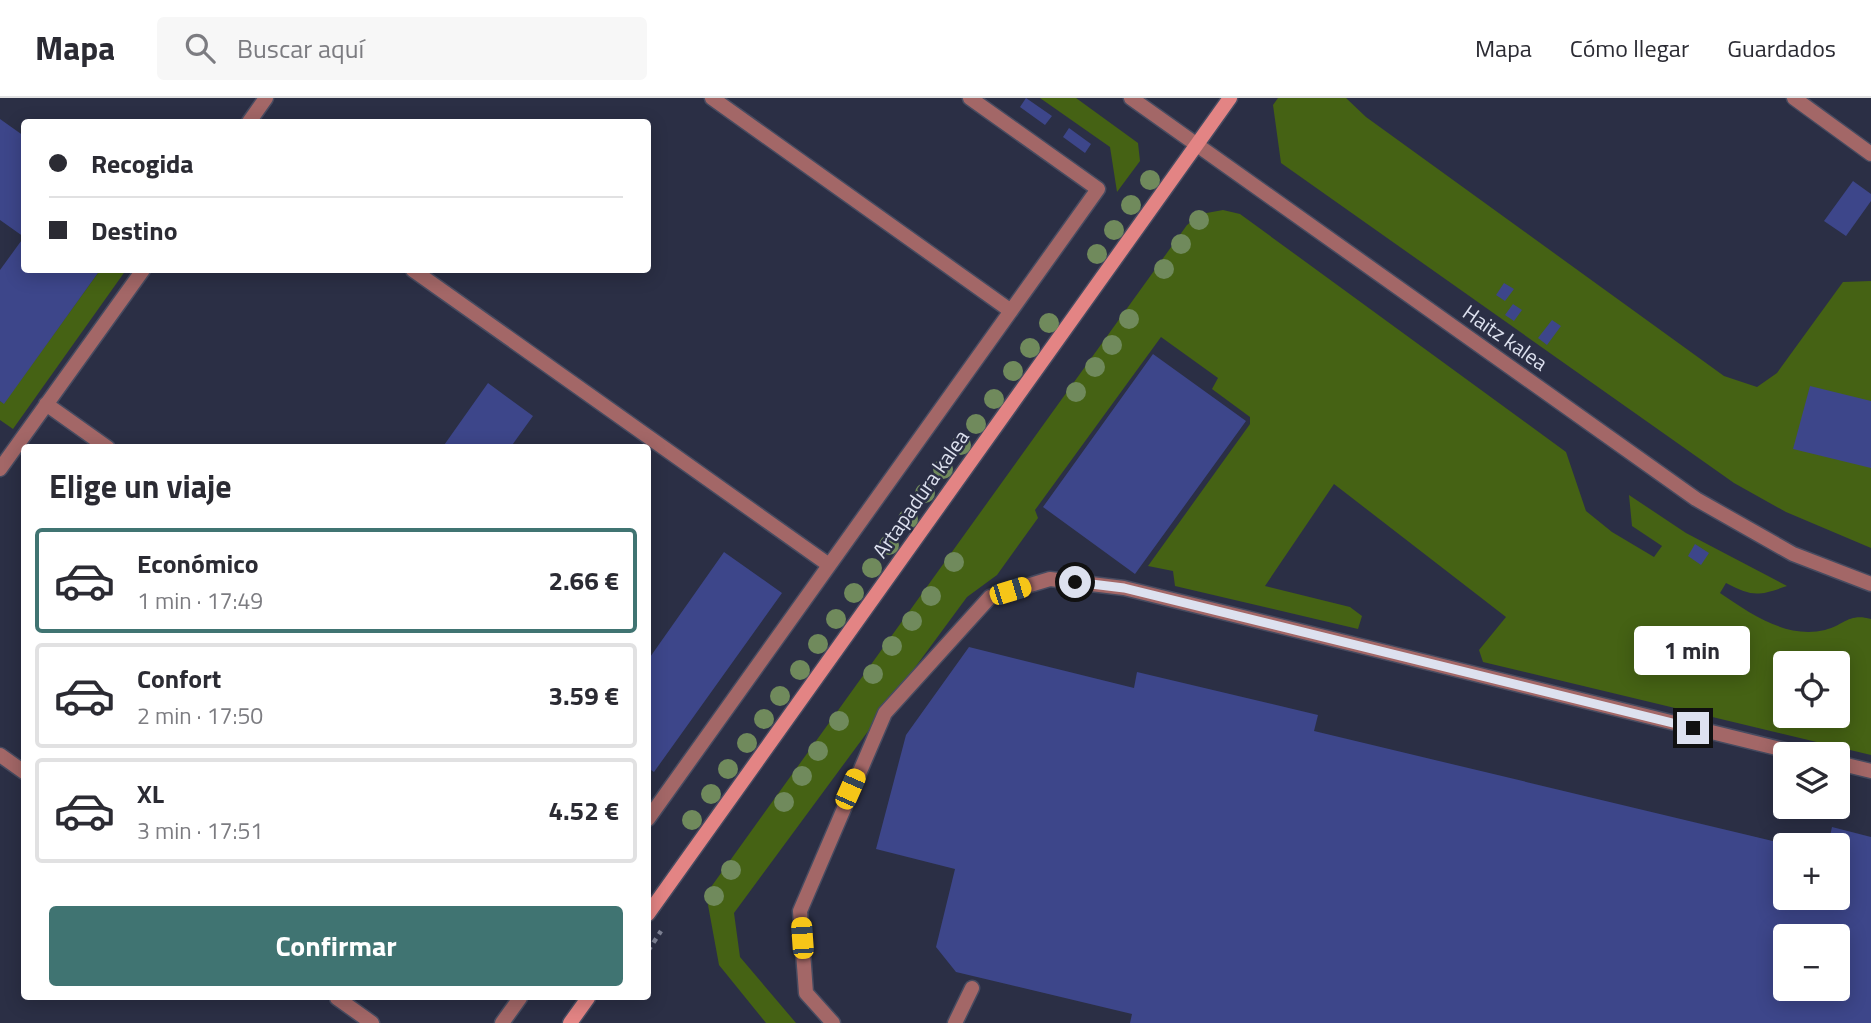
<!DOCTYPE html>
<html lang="es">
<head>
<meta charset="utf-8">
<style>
	body { margin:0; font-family:"Titillium Web",sans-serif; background:#f7f7f7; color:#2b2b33; height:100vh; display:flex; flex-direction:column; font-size:26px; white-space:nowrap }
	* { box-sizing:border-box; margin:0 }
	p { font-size:23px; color:#7c7c81 }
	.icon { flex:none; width:38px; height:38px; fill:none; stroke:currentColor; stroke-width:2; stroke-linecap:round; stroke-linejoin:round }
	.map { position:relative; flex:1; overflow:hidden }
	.side { position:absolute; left:21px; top:346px; width:630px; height:556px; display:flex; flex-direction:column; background:#fff; border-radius:7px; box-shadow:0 4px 18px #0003 }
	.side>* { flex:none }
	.guide { position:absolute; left:21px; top:21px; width:630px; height:154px; border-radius:7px; box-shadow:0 4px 18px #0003; display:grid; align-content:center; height:154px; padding:0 28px; background:#fff }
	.controls { position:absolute; left:1773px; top:553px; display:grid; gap:14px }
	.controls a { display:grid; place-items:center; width:77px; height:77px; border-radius:7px; background:#fff; box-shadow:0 4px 18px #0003; font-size:35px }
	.end { position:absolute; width:32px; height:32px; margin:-16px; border:9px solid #dde1ef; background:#111; box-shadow:0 0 0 4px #111 }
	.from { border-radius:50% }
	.bubble { position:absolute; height:49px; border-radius:7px; background:#fff; box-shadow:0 4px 18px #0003; font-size:23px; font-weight:700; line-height:49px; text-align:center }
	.car { position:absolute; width:21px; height:42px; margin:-21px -10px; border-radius:9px; box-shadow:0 0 5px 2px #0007; background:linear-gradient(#f5c518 24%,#345 0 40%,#f5c518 0 76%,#345 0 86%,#f5c518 0) }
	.guide b { display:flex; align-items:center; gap:24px; height:66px; font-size:26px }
	.guide b+b { border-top:2px solid #e1e1e2 }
	.guide i { width:18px; height:18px; background:#2b2b33 }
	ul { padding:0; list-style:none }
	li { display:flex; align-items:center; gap:21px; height:105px; margin:0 14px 10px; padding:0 14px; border:4px solid #e1e1e2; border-radius:7px }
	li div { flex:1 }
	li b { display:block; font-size:26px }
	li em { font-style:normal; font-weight:700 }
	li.current { border-color:#407472 }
	li>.icon { width:63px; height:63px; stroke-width:1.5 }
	h2 { padding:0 28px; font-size:32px; line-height:84px }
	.primary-button { display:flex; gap:14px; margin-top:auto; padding:14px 28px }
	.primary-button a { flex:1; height:80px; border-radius:7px; background:#407472; color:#fff; font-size:28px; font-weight:700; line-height:80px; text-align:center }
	header { display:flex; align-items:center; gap:42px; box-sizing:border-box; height:98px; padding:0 35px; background:#fff; border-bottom:2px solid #e1e1e2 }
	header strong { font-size:33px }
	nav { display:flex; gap:38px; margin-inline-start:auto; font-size:24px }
	.search { width:490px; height:63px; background:#f7f7f7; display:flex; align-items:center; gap:18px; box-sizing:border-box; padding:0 24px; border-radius:7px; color:#7c7c81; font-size:26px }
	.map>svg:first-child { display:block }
	.green { fill:#456214; fill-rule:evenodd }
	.building { fill:#3d468a; fill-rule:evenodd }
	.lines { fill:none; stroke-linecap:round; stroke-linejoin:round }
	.lane-casing { stroke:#474b60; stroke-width:17 }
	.street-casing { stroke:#474b60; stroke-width:17 }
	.secondary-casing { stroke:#474b60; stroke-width:17 }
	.path { stroke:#7f8396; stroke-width:4.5; stroke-dasharray:5 5; stroke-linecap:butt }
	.lane { stroke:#a36767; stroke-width:14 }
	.street { stroke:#a36767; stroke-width:14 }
	.secondary { stroke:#e38484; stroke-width:14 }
	.tree { fill:#708a5c }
	.route { stroke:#dde1ef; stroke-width:9 }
	.labels { text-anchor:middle; stroke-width:5; stroke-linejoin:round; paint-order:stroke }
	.street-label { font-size:21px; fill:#dde1ef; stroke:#2b2f45 }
</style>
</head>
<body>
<header>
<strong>Mapa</strong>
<div class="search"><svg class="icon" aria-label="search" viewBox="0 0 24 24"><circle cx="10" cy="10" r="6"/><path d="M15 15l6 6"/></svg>Buscar aquí</div>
<nav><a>Mapa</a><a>Cómo llegar</a><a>Guardados</a></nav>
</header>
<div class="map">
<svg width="1871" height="925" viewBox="0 0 1871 925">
	<rect width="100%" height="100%" fill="#2b2f45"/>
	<path class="green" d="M1040 0H1076L1138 45 1140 63 1117 94 1110 49Z
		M1278 0H1346L1366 19 1724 278 1757 289 1777 275 1843 184 1871 183V450L1786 414 1734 385 1281 65 1273 7Z
		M1223 112 1240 116 1566 354 1586 413 1612 434 1654 459 1662 448 1632 428 1629 397 1686 435 1787 488C1758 498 1753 499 1726 485L1720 495C1751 516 1786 541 1825 532 1845 527 1848 515 1871 521V657L1483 564 1479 552 1506 519 1334 386 1265 488 1350 509 1362 518 1358 531 1175 488 1173 473 1148 468 1250 326V319L1212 291 1218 280 1161 239 1035 412 1038 420 997 477 967 499 734 815 740 859 796 925H766L719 867 706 796 1187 127 1201 116ZM1785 565H1838V618H1785Z
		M100 172H126L13 331 0 322V303L4 305Z"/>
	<path class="building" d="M1026 0 1052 18 1045 27 1020 9Z
		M0 21 24 38V172H100L4 306 0 303V172L24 139 0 122Z
		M1069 30 1091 46 1085 55 1063 39Z
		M1853 83 1871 96V103L1846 138 1824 123Z
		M1504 185 1514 191 1505 203 1496 197Z
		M1513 206 1522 212 1514 223 1505 217Z
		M1552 222 1561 228 1547 247 1538 240Z
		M1153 256 1246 323 1135 476 1043 409Z
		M488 285 533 318 510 350H442Z
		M1810 288 1871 303V370L1793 351Z
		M1695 446 1709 455 1701 467 1688 458Z
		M724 454 782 495 654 674 648 670V562Z
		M969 549 1130 589 1134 590 1137 574 1318 617 1314 633 1785 746V800H1838V747H1828L1832 729 1871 739V925H1130L1132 916 956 874 936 849 955 771 876 751 906 637ZM1785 838H1838V891H1785Z"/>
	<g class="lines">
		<defs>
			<path id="lane" d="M712 0 1011 213
				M1794 0 1871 56
				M249 24 266 0
				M413 172 829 467
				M46 306 108 350
				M0 371 143 172
				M0 657 24 674
				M1838 665 1871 673
				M648 721 1098 91 970 0
				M337 900 372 925
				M502 925 520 900
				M833 925 806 895 800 813 885 615 990 499 1050 481 1124 490 1801 656
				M955 925 972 890"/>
			<path id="street" d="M1131 0 1696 401 1793 456 1871 486"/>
			<path id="secondary" d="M648 816 1230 0
				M570 925 588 900"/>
		</defs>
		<use href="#lane" class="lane-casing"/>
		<use href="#street" class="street-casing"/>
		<use href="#secondary" class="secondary-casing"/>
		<path class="path" d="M648 853 661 833"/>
		<use href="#lane" class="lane"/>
		<use href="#street" class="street"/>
		<use href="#secondary" class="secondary"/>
	</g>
	<g class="tree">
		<circle cx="1150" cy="82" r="10"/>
		<circle cx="1131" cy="107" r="10"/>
		<circle cx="1199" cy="122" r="10"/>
		<circle cx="1114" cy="132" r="10"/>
		<circle cx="1181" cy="146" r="10"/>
		<circle cx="1097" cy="156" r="10"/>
		<circle cx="1164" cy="171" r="10"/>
		<circle cx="1129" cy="221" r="10"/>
		<circle cx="1049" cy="225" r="10"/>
		<circle cx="1112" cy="247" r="10"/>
		<circle cx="1030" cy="250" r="10"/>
		<circle cx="1095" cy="269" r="10"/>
		<circle cx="1013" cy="273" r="10"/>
		<circle cx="1076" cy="294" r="10"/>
		<circle cx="994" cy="301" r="10"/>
		<circle cx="976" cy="326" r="10"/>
		<circle cx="961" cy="347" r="10"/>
		<circle cx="943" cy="371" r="10"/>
		<circle cx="925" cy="395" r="10"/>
		<circle cx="908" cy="421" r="10"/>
		<circle cx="889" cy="447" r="10"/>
		<circle cx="954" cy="464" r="10"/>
		<circle cx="872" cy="470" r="10"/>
		<circle cx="854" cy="495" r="10"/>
		<circle cx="931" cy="498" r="10"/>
		<circle cx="836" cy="521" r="10"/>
		<circle cx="912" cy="523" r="10"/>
		<circle cx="818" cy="546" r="10"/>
		<circle cx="892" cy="548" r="10"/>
		<circle cx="800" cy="572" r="10"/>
		<circle cx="873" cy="576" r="10"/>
		<circle cx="780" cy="598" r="10"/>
		<circle cx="764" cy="621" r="10"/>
		<circle cx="839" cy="623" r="10"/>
		<circle cx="747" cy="645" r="10"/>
		<circle cx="818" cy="653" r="10"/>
		<circle cx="728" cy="671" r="10"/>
		<circle cx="802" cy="678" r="10"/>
		<circle cx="711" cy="696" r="10"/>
		<circle cx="784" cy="704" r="10"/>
		<circle cx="692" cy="722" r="10"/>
		<circle cx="731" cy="772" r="10"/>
		<circle cx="714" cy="798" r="10"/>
	</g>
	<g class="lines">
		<path class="route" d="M1075 484 1124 490 1693 630"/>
	</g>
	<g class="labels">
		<g class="street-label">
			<text transform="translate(1505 240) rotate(35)" y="7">Haitz kalea</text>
			<text transform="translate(921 396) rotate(-55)" y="7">Artapadura kalea</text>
		</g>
	</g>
</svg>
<div class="controls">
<a><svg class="icon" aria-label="locate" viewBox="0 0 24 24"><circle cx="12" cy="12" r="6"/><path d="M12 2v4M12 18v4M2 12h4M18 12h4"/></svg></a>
<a><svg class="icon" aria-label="layers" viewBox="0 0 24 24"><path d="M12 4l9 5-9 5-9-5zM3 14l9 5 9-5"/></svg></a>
<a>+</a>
<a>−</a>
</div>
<i class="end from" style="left:1075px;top:484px"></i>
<i class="end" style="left:1693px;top:630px"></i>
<div class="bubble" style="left:1634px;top:528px;width:116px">1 min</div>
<i class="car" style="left:1010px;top:493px;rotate:73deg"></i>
<i class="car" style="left:850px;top:691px;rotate:24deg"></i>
<i class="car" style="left:802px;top:840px;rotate:356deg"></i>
<div class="guide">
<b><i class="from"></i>Recogida</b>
<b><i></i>Destino</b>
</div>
<section class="side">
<h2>Elige un viaje</h2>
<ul>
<li class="current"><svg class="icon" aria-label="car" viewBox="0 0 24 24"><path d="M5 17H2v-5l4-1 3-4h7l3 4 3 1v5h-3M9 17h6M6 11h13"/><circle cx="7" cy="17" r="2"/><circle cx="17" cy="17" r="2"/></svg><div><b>Económico</b><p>1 min · 17:49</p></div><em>2.66 €</em></li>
<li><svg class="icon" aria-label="car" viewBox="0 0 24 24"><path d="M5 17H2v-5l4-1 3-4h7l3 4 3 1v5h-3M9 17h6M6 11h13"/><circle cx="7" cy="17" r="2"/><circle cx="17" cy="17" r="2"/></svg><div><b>Confort</b><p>2 min · 17:50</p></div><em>3.59 €</em></li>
<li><svg class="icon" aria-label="car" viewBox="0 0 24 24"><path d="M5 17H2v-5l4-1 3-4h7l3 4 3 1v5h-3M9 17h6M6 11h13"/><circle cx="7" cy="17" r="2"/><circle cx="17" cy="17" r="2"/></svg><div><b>XL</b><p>3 min · 17:51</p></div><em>4.52 €</em></li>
</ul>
<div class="primary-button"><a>Confirmar</a></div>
</section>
</div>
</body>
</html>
